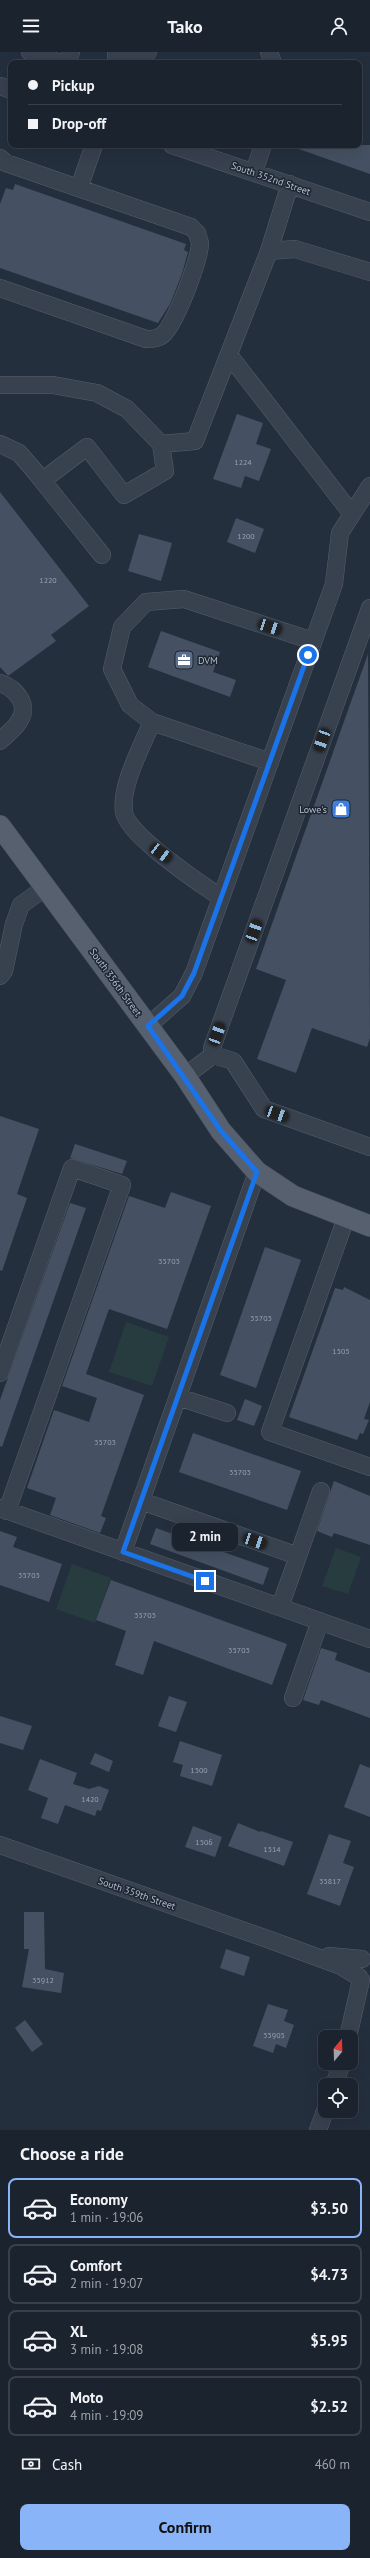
<!DOCTYPE html>
<html lang="en">
<head>
<meta charset="utf-8">
<style>
	body { margin:0; font-family:"PT Sans",sans-serif; background:#282f3a; color:#f1f3f6; height:100vh; display:flex; flex-direction:column; font-size:15px; white-space:nowrap }
	* { box-sizing:border-box; margin:0 }
	p { font-size:13px; color:#a0a4aa }
	.icon { flex:none; width:22px; height:22px; fill:none; stroke:currentColor; stroke-width:2; stroke-linecap:round; stroke-linejoin:round }
	.map { position:relative; height:2078px; overflow:hidden }
	.sheet { display:flex; flex-direction:column; background:#1b232e; flex:1 }
	.sheet>* { flex:none }
	.banner { position:absolute; left:8px; top:8px; width:354px; height:88px; border-radius:8px; box-shadow:0 4px 16px #0002,0 0 0 1px #39404a; display:grid; align-content:center; height:88px; padding:0 20px; background:#1b232e }
	.needle { width:26px; rotate:19deg }
	.fabs { position:absolute; left:318px; top:1978px; display:grid; gap:8px }
	.fabs a { display:grid; place-items:center; width:40px; height:40px; border-radius:8px; background:#1b232e; box-shadow:0 4px 16px #0002,0 0 0 1px #39404a; font-size:20px }
	.end { position:absolute; width:18px; height:18px; margin:-9px; border:5px solid #1a73e8; background:#fff; box-shadow:0 0 0 2px #fff }
	.from { border-radius:50% }
	.bubble { position:absolute; height:28px; border-radius:8px; background:#1b232e; box-shadow:0 4px 16px #0002,0 0 0 1px #39404a; font-size:13px; font-weight:600; line-height:28px; text-align:center }
	.car { position:absolute; width:12px; height:24px; margin:-12px -6px; border-radius:5px; box-shadow:0 0 3px 1px #0007; background:linear-gradient(#222 24%,#8ab4d8 0 40%,#222 0 76%,#8ab4d8 0 86%,#222 0) }
	.banner b { display:flex; align-items:center; gap:14px; height:38px; font-size:15px }
	.banner b+b { border-top:1px solid #39404a }
	.banner i { width:10px; height:10px; background:#f1f3f6 }
	ul { padding:0; list-style:none }
	li { display:flex; align-items:center; gap:12px; height:60px; margin:0 8px 6px; padding:0 12px; border:2px solid #39404a; border-radius:8px }
	li div { flex:1 }
	li b { display:block; font-size:15px }
	li em { font-style:normal; font-weight:600 }
	li.on { border-color:#8ab4f8 }
	li>.icon { width:36px; height:36px; stroke-width:1.5 }
	h2 { padding:0 20px; font-size:18px; line-height:48px }
	.pay { display:flex; align-items:center; gap:10px; height:44px; padding:0 20px; font-size:15px }
	.pay p { margin-inline-start:auto }
	.action { display:flex; gap:8px; margin-top:auto; padding:8px 20px }
	.action a { flex:1; height:46px; border-radius:8px; background:#8ab4f8; color:#111; font-size:16px; font-weight:600; line-height:46px; text-align:center }
	header { display:flex; justify-content:space-between; align-items:center; height:52px; padding:0 20px; background:#1b232e; font-size:18px; font-weight:600 }
	.map>svg:first-child { display:block }
	.green { fill:#263c3f }
	.building { fill:#455162 }
	.lines { fill:none; stroke-linecap:round; stroke-linejoin:round }
	.minor-casing { stroke:#565f6c; stroke-width:18 }
	.major-casing { stroke:#414a57; stroke-width:22 }
	.minor { stroke:#38414e; stroke-width:17 }
	.major { stroke:#56606e; stroke-width:21 }
	.route { stroke:#1a73e8; stroke-width:5 }
	.labels { text-anchor:middle; stroke-width:3; stroke-linejoin:round; paint-order:stroke }
	.number-label { font-size:8px; fill:#98a1af }
	.street-label { font-size:10px; fill:#b4bcc9; stroke:#1d2633 }
	.poi-label { font-size:10px; fill:#b4bcc9; stroke:#1d2633; text-anchor:start }
</style>
</head>
<body>
<header><svg class="icon" aria-label="menu" viewBox="0 0 24 24"><path d="M4 6h16M4 12h16M4 18h16"/></svg>Tako<svg class="icon" aria-label="person" viewBox="0 0 24 24"><circle cx="12" cy="8" r="4"/><path d="M4 21q1-7 8-7t8 7"/></svg></header>
<div class="map">
<svg width="370" height="2078" viewBox="0 0 370 2078">
	<rect width="100%" height="100%" fill="#242f3e"/>
	<path class="green" d="M126 1270 169 1285 152 1334 109 1320Z
		M336 1496 361 1505 348 1542 322 1534Z
		M72 1512 111 1526 95 1571 56 1557Z"/>
	<path class="building" d="M293 93H370V122L293 95Z
		M15 132 186 192 184 198 188 200 182 222 170 252 158 271 0 216V152L6 136 13 138Z
		M237 362 263 371 256 392 271 397 259 429 245 424 241 436 213 427Z
		M0 440 89 554 51 583 56 589 8 624 0 615Z
		M236 466 264 477 255 501 227 490Z
		M139 482 172 491 161 529 128 519Z
		M161 579 220 600 213 620 236 628 230 645 148 615Z
		M368 602 370 986 367 995 312 976 296 1021 257 1007 286 928 256 917Z
		M0 1064 39 1077 17 1142 27 1146 2 1219 0 1218Z
		M75 1092 127 1109 122 1122 70 1106Z
		M171 1140 211 1154 167 1277 109 1257 86 1322 144 1343 101 1464 106 1466 100 1481 50 1463 56 1446 27 1436 54 1358 89 1370 97 1346 62 1334 129 1144 165 1156Z
		M70 1151 86 1156 2 1395 0 1394V1348Z
		M265 1195 301 1208 256 1336 220 1323Z
		M344 1235 370 1248V1350L364 1367 369 1368 363 1382 360 1381 357 1388 289 1365 335 1236 343 1238Z
		M245 1347 262 1354 254 1374 237 1368Z
		M193 1381 301 1419 287 1458 179 1420Z
		M334 1429 370 1444V1493L334 1481 332 1485 317 1479Z
		M156 1476 269 1516 263 1533 150 1492Z
		M0 1479 17 1485 13 1495 62 1512 49 1550 0 1533Z
		M111 1528 287 1592 272 1633 154 1589 143 1623 115 1613 126 1579 96 1568Z
		M321 1596 337 1601 335 1608 370 1621V1666L321 1648 319 1653 303 1648Z
		M169 1644 187 1650 176 1680 158 1674Z
		M0 1664 32 1674 23 1698 0 1691Z
		M180 1689 222 1703 212 1734 180 1724 183 1713 173 1710Z
		M95 1701 113 1709 109 1720 90 1712Z
		M40 1707 77 1721 73 1732 89 1737 99 1734 109 1738 101 1759 97 1758 95 1764 65 1753 58 1772 41 1766 48 1746 28 1738Z
		M360 1712 370 1716V1765L344 1755Z
		M238 1771 260 1780 261 1779 293 1790 284 1814 228 1794Z
		M193 1774 222 1785 215 1805 185 1795Z
		M329 1782 351 1789 343 1811 354 1815 340 1854 307 1842Z
		M24 1860H44L45 1917 64 1921 61 1941 22 1935 29 1897H24Z
		M226 1897 250 1905 244 1924 220 1916Z
		M268 1952 288 1958 284 1969 294 1973 286 1996 276 1992 273 2001 253 1994Z
		M25 1968 43 1992 32 2000 15 1976Z"/>
	<g class="lines">
		<defs>
			<path id="minor" d="M30 0 60 11
				M116 0V11
				M125 0 132 2 148 0
				M269 0 273 11
				M67 11 71 0
				M0 34 11 38
				M172 93 370 160
				M0 106 6 111 191 175 197 181 200 191C200 207 174 277 161 284 157 287 151 287 146 287L0 236
				M254 120 263 93
				M79 136 94 93
				M269 199 290 132
				M229 303 352 462
				M0 333H53L97 341 127 357 161 392 165 419 124 443 87 395 43 428
				M0 392 19 401 33 417 102 503
				M161 392 195 389 269 199 295 197 370 220
				M0 631C17 637 31 654 18 671 13 678 6 683 0 689
				M152 670C142 694 120 734 124 760 128 784 199 830 221 846
				M270 710 152 670 130 653 112 617 122 575 146 550 184 547 313 589
				M0 924 4 919 14 872 21 853 46 835
				M148 974 182 944 194 921 334 532 340 481 370 434
				M213 1003 212 996 370 556
				M185 1024 213 1003 233 1009 264 1057 370 1095
				M346 1166 270 1380 370 1415
				M0 1321 72 1116 122 1133 7 1459
				M178 1345 227 1361
				M141 1449 298 1504
				M0 1456 370 1587
				M123 1500 257 1120
				M280 1555 321 1439
				M293 1646 320 1569
				M0 1793 273 1889 341 1914 359 1925
				M329 1904 362 1907
				M348 1985 361 1928
				M334 2033 342 2011
				M318 2078 325 2059"/>
			<path id="major" d="M0 774 185 1024 221 1079 257 1120 293 1144 370 1174"/>
		</defs>
		<use href="#minor" class="minor-casing"/>
		<use href="#major" class="major-casing"/>
		<use href="#minor" class="minor"/>
		<use href="#major" class="major"/>
	</g>
	<g class="lines">
		<path class="route" d="M205 1529 123 1500 257 1120 221 1079 148 974 182 944 194 921 308 603"/>
	</g>
	<defs>
		<symbol id="office-square" viewBox="-11 -11 22 22"><rect x="-9" y="-9" width="18" height="18" rx="4" fill="#5c6f8a" stroke="#1d2633"/><path d="M-6-3h4V-5.5h4V-3h4V5H-6ZM-1-4.5V-3h2v-1.5ZM-6 0V1H6V0Z" fill="#fff"/></symbol>
		<symbol id="shop-square" viewBox="-11 -11 22 22"><rect x="-9" y="-9" width="18" height="18" rx="4" fill="#3f7fe0" stroke="#1d2633"/><path d="M-5-2.5h2.3a2.7 3.5 0 0 1 5.4 0H5L5.5 6h-11ZM-1.5-2.5h3a1.5 2.3 0 0 0-3 0Z" fill="#fff"/></symbol>
	</defs>
	<g fill-rule="evenodd">
		<use href="#office-square" x="173" y="597" width="22" height="22"/>
		<use href="#shop-square" x="330" y="746" width="22" height="22"/>
	</g>
	<g class="labels">
		<g class="number-label">
			<text x="243" y="413">1224</text>
			<text x="246" y="487">1200</text>
			<text x="48" y="531">1220</text>
			<text x="169" y="1212">35703</text>
			<text x="261" y="1269">35703</text>
			<text x="341" y="1302">1505</text>
			<text x="105" y="1393">35703</text>
			<text x="240" y="1423">35703</text>
			<text x="29" y="1526">35703</text>
			<text x="145" y="1566">35703</text>
			<text x="239" y="1601">35703</text>
			<text x="199" y="1721">1500</text>
			<text x="90" y="1750">1420</text>
			<text x="204" y="1793">1506</text>
			<text x="272" y="1800">1514</text>
			<text x="330" y="1832">35817</text>
			<text x="43" y="1931">35912</text>
			<text x="274" y="1986">35905</text>
		</g>
		<g class="street-label">
			<text transform="translate(271 126) rotate(19)" y="4">South 352nd Street</text>
			<text transform="translate(116 930) rotate(54)" y="4">South 356th Street</text>
			<text transform="translate(137 1841) rotate(19)" y="4">South 359th Street</text>
		</g>
		<g class="poi-label">
			<text x="198" y="612">DVM</text>
			<text x="327" y="761" text-anchor="end">Lowe's</text>
		</g>
	</g>
</svg>
<div class="fabs">
<a><svg class="needle" viewBox="-14 -14 28 28"><path d="M0-13l5 13h-10z" fill="#e53935"/><path d="M0 13l5-13h-10z" fill="#a0a4aa"/></svg></a>
<a><svg class="icon" aria-label="locate" viewBox="0 0 24 24"><circle cx="12" cy="12" r="6"/><path d="M12 2v4M12 18v4M2 12h4M18 12h4"/></svg></a>
</div>
<i class="end from" style="left:308px;top:603px"></i>
<i class="end" style="left:205px;top:1529px"></i>
<div class="bubble" style="left:172px;top:1471px;width:66px">2 min</div>
<i class="car" style="left:270px;top:575px;rotate:108deg"></i>
<i class="car" style="left:322px;top:688px;rotate:200deg"></i>
<i class="car" style="left:161px;top:801px;rotate:127deg"></i>
<i class="car" style="left:254px;top:879px;rotate:20deg"></i>
<i class="car" style="left:217px;top:982px;rotate:20deg"></i>
<i class="car" style="left:277px;top:1062px;rotate:110deg"></i>
<i class="car" style="left:255px;top:1489px;rotate:109deg"></i>
<div class="banner">
<b><i class="from"></i>Pickup</b>
<b><i></i>Drop-off</b>
</div>
</div>
<section class="sheet">
<h2>Choose a ride</h2>
<ul>
<li class="on"><svg class="icon" aria-label="car" viewBox="0 0 24 24"><path d="M5 17H2v-5l4-1 3-4h7l3 4 3 1v5h-3M9 17h6M6 11h13"/><circle cx="7" cy="17" r="2"/><circle cx="17" cy="17" r="2"/></svg><div><b>Economy</b><p>1 min · 19:06</p></div><em>$3.50</em></li>
<li><svg class="icon" aria-label="car" viewBox="0 0 24 24"><path d="M5 17H2v-5l4-1 3-4h7l3 4 3 1v5h-3M9 17h6M6 11h13"/><circle cx="7" cy="17" r="2"/><circle cx="17" cy="17" r="2"/></svg><div><b>Comfort</b><p>2 min · 19:07</p></div><em>$4.73</em></li>
<li><svg class="icon" aria-label="car" viewBox="0 0 24 24"><path d="M5 17H2v-5l4-1 3-4h7l3 4 3 1v5h-3M9 17h6M6 11h13"/><circle cx="7" cy="17" r="2"/><circle cx="17" cy="17" r="2"/></svg><div><b>XL</b><p>3 min · 19:08</p></div><em>$5.95</em></li>
<li><svg class="icon" aria-label="car" viewBox="0 0 24 24"><path d="M5 17H2v-5l4-1 3-4h7l3 4 3 1v5h-3M9 17h6M6 11h13"/><circle cx="7" cy="17" r="2"/><circle cx="17" cy="17" r="2"/></svg><div><b>Moto</b><p>4 min · 19:09</p></div><em>$2.52</em></li>
</ul>
<div class="pay"><svg class="icon" aria-label="cash" viewBox="0 0 24 24"><path d="M3 7h18v10H3z"/><circle cx="12" cy="12" r="2"/></svg>Cash<p>460 m</p></div>
<div class="action"><a>Confirm</a></div>
</section>
</body>
</html>
